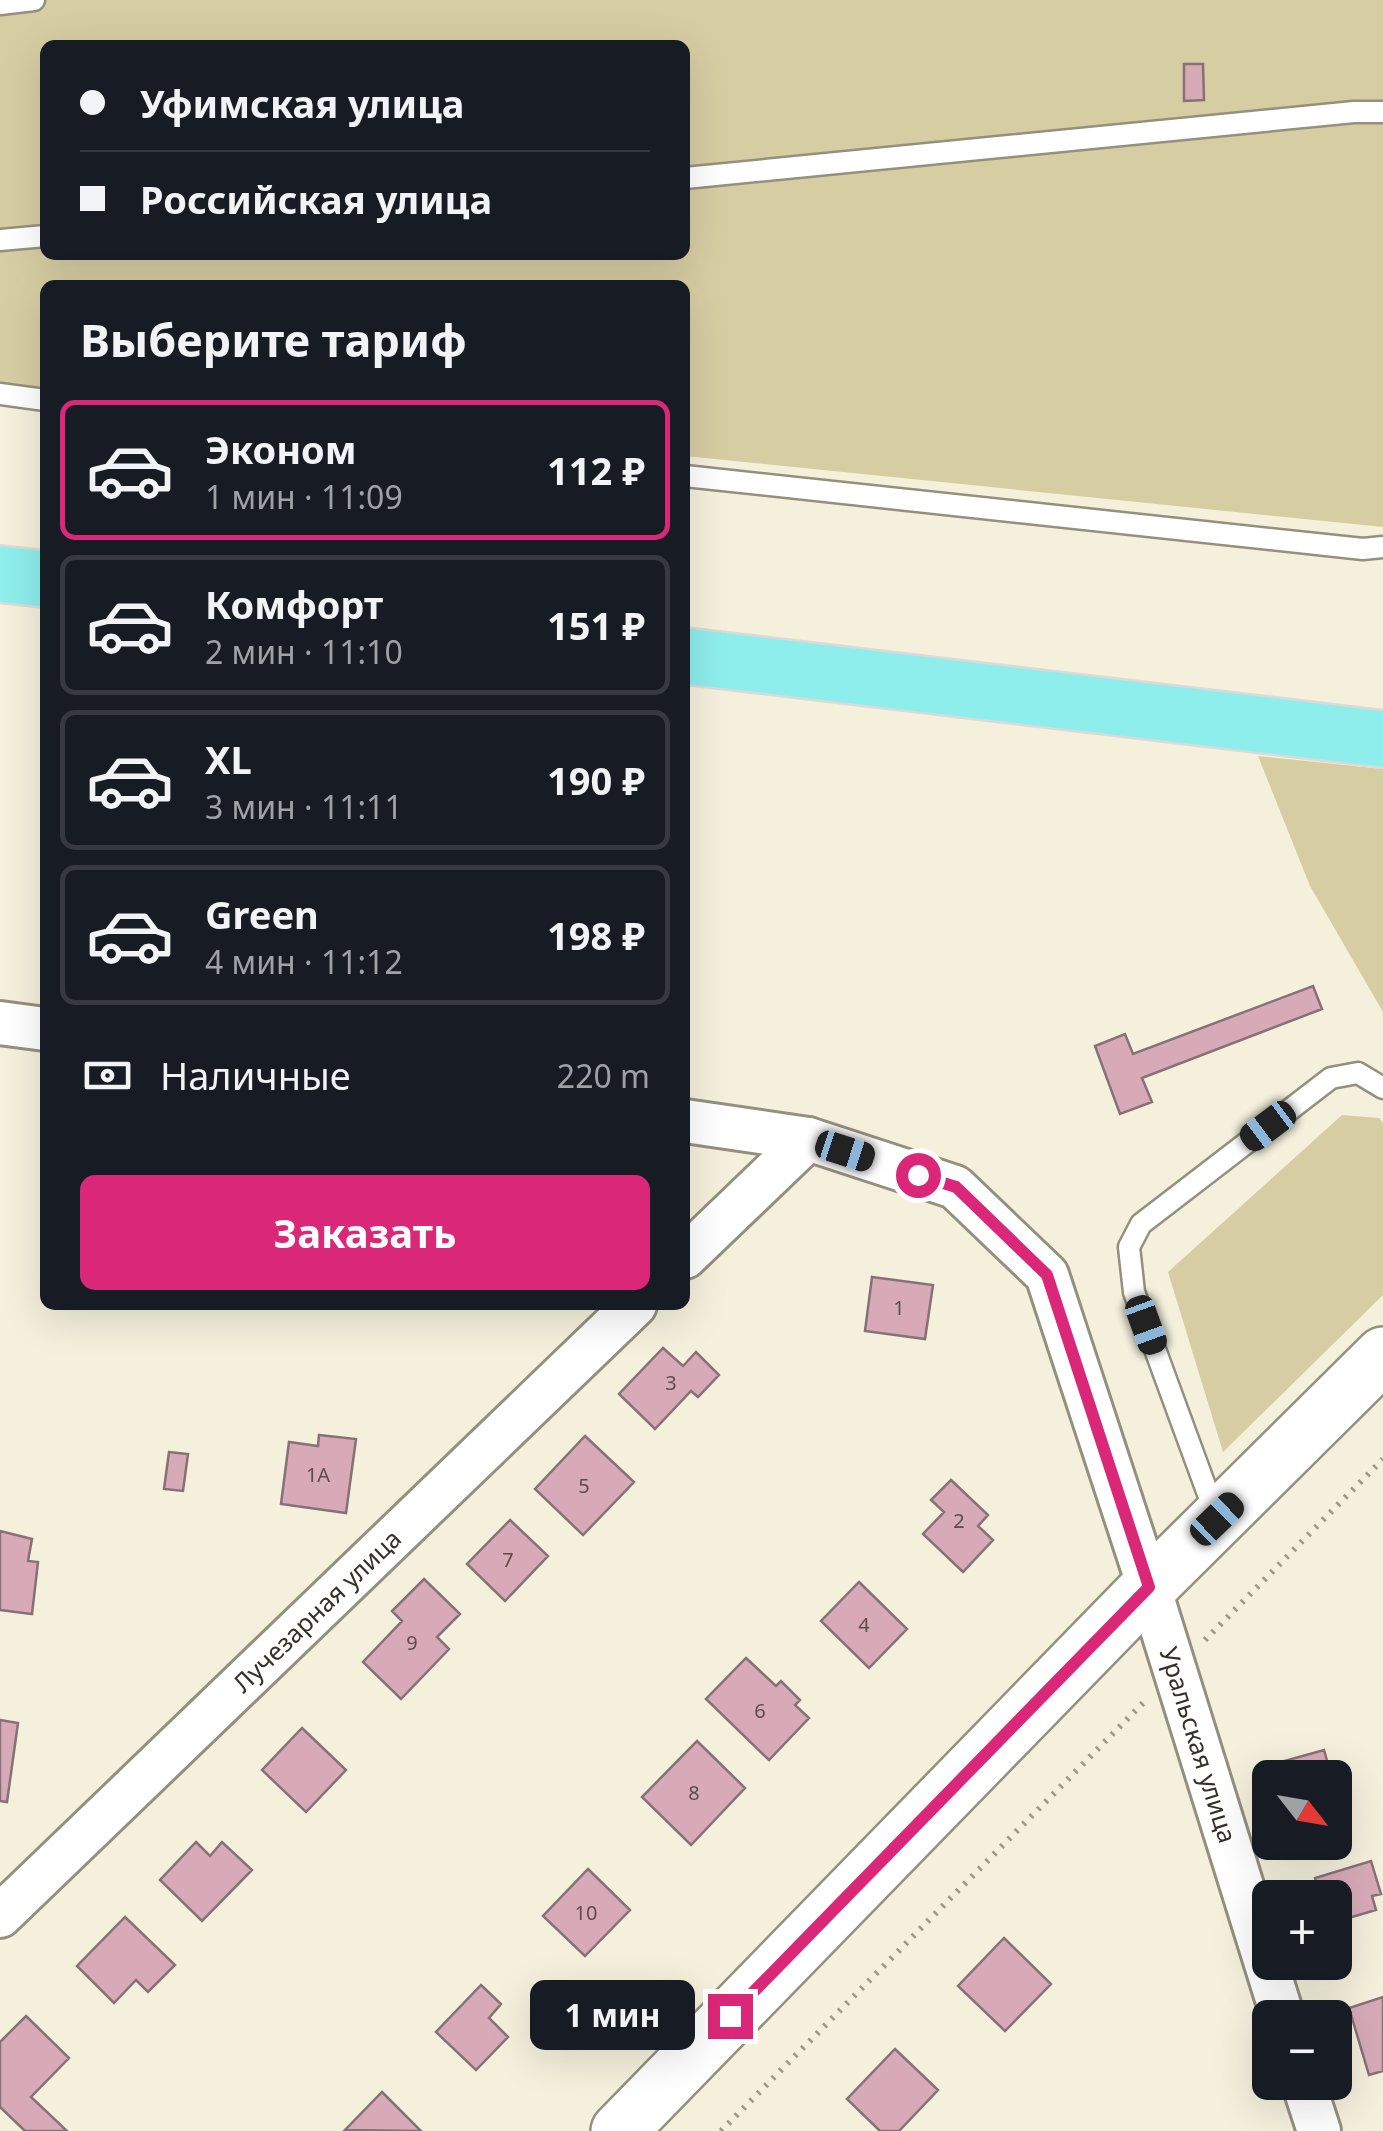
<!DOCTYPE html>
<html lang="ru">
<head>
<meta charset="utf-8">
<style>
	body { margin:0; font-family:"Noto Sans",sans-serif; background:#242831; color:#f1f3f6; height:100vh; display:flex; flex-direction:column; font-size:38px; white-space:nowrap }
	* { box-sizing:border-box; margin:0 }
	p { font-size:32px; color:#9ea1a6 }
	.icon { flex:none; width:55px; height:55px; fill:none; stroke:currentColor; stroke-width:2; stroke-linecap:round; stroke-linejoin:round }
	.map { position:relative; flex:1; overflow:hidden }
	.panel { position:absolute; left:40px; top:280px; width:650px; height:1030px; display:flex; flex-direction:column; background:#171b24; border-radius:15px; box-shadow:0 10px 40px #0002 }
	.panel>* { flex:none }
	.banner { position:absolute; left:40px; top:40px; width:650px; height:220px; border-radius:15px; box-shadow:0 10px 40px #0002; display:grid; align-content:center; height:220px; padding:0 40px; background:#171b24 }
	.needle { width:65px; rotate:121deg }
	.controls { position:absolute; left:1252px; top:1760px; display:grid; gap:20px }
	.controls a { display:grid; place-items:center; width:100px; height:100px; border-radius:15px; background:#171b24; box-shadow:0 10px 40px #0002; font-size:50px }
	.end { position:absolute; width:45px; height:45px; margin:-22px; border:12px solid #db2777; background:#fff; box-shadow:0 0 0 5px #fff }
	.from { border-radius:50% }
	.bubble { position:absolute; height:70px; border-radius:15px; background:#171b24; box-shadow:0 10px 40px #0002; font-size:32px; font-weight:700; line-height:70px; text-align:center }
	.car { position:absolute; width:30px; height:60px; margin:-30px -15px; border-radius:12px; box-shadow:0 0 8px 2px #0007; background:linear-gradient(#222 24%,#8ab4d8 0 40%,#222 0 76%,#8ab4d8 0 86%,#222 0) }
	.banner b { display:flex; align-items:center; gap:35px; height:95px; font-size:38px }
	.banner b+b { border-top:2px solid #363941 }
	.banner i { width:25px; height:25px; background:#f1f3f6 }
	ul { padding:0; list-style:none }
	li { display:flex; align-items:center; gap:30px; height:140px; margin:0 20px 15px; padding:0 20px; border:5px solid #363941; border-radius:15px }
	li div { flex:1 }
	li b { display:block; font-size:38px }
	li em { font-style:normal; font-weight:700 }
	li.current { border-color:#db2777 }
	li>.icon { width:90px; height:90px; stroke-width:1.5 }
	h2 { padding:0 40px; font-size:45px; line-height:120px }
	.pay { display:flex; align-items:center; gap:25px; height:110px; padding:0 40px; font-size:38px }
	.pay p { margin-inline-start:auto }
	.button { display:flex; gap:20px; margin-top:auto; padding:20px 40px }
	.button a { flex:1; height:115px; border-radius:15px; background:#db2777; color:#fff; font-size:40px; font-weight:700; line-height:115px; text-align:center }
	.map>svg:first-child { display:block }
	.green { fill:#d6cda3; fill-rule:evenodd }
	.building { fill:#d8aab8; stroke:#867177; stroke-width:2.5 }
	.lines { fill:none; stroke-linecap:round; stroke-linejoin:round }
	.lane-casing { stroke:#94907e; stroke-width:25 }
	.street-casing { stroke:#94907e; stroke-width:48 }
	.secondary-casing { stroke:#94907e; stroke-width:60 }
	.primary-casing { stroke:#dadad8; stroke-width:60 }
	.path { stroke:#9c998a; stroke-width:6; stroke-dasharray:2.5 8; stroke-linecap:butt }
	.lane { stroke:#fff; stroke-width:20 }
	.street { stroke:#fff; stroke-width:42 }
	.secondary { stroke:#fff; stroke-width:55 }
	.primary { stroke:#8deeec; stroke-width:55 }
	.route { stroke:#db2777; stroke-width:12 }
	.labels { text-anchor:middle; stroke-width:8; stroke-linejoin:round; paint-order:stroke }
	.number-label { font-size:20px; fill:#5c4e4c }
	.street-label { font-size:25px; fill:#323028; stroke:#fefdf5 }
</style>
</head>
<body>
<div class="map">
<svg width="1383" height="2131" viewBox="0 0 1383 2131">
	<rect width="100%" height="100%" fill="#f4f0dc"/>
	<path class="green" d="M0 0H1383V527L685 456V285H45V391L0 386ZM45 45H685V255H45Z
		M1258 756 1383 769V1012L1310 886Z
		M1342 1115 1379 1118 1383 1123V1295L1223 1452 1168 1272Z"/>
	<path class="building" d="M1184 64H1203L1204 100 1184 101Z
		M1313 986 1322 1009 1142 1078 1152 1102 1120 1114 1095 1046 1125 1034 1133 1054Z
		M872 1277 933 1285 925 1339 865 1331Z
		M663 1348 683 1366 696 1352 719 1375 698 1397 691 1391 655 1429 619 1394Z
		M319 1435 356 1439 346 1513 281 1504 289 1442 318 1446Z
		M585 1436 634 1482 583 1535 535 1489Z
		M169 1452 188 1454 183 1491 164 1489Z
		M951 1480 988 1515 978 1526 993 1540 963 1572 923 1534 944 1512 931 1500Z
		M510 1520 548 1556 505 1601 467 1564Z
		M0 1531 32 1539 28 1561 38 1562 32 1614 0 1610Z
		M424 1579 460 1614 437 1637 449 1649 401 1699 363 1662 402 1621 392 1611Z
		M859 1582 907 1629 869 1668 821 1621Z
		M746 1658 776 1686 781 1681 800 1700 795 1705 809 1718 769 1760 706 1699Z
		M0 1720 18 1723 7 1802 0 1801Z
		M302 1728 346 1770 306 1812 262 1770Z
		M697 1741 745 1788 691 1845 642 1797Z
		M1324 1750 1332 1778H1289L1284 1761Z
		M196 1842 210 1856 222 1842 252 1870 202 1921 160 1880Z
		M1371 1861 1381 1894 1372 1896 1376 1910 1335 1922V1898H1321L1315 1878Z
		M588 1869 630 1910 585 1956 543 1916Z
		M125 1917 175 1965 148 1992 136 1980 114 2003 77 1966Z
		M1004 1938 1051 1984 1005 2031 958 1986Z
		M481 1985 501 2004 489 2018 508 2037 476 2070 436 2032Z
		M1383 1997V2071L1369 2075 1349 2008Z
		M26 2016 69 2058 31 2097 67 2131H25L0 2107V2042Z
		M895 2049 938 2090 899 2131H880L847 2099Z
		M382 2092 421 2131 345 2130Z"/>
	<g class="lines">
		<defs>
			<path id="lane" d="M0 4 34 0
				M685 178 1354 112H1383
				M0 240 45 236
				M0 394 45 400
				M685 476 1363 549 1383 547
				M1215 1513 1134 1292 1129 1247 1141 1224 1331 1078 1358 1073 1383 1088"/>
			<g id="street">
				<path d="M0 1023 45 1029"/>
				<path id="s1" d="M685 1121 808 1139 955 1187 1047 1275 1149 1587 1283 2018"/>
				<path d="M685 1257 808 1139"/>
				<path id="s2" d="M0 1916 635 1305"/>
				<path d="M1303 2082 1319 2131"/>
			</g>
			<path id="secondary" d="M619 2131 1149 1587 1383 1355"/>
			<path id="primary" d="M0 574 45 579
				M685 656 1383 739"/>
		</defs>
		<use href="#lane" class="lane-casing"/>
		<use href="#street" class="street-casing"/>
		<use href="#secondary" class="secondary-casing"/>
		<use href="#primary" class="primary-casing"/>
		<path class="path" d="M1205 1640 1383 1459
			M721 2131 1147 1699"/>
		<use href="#lane" class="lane"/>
		<use href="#street" class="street"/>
		<use href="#secondary" class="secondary"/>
		<use href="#primary" class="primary"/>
	</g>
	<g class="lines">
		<path class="route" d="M730 2016 1149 1587 1047 1275 956 1187 918 1175"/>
	</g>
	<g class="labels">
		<g class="number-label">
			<text x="899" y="1315">1</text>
			<text x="671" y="1390">3</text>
			<text x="318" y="1482">1А</text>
			<text x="584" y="1493">5</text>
			<text x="959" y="1528">2</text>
			<text x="508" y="1567">7</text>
			<text x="864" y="1632">4</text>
			<text x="412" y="1650">9</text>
			<text x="760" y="1718">6</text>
			<text x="694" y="1800">8</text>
			<text x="586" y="1920">10</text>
		</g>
		<g class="street-label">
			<text dy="9" stroke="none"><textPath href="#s2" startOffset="440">Лучезарная улица</textPath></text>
			<text dy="9" stroke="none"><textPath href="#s1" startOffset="900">Уральская улица</textPath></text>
		</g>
	</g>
</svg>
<div class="controls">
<a><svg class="needle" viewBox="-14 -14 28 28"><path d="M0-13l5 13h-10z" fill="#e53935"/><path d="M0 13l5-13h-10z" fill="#9ea1a6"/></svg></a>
<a>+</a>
<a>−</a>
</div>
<i class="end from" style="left:918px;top:1175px"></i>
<i class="end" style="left:730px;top:2016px"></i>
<div class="bubble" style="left:530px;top:1980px;width:165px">1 мин</div>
<i class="car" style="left:1268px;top:1126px;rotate:233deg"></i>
<i class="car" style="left:845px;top:1151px;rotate:108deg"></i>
<i class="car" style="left:1146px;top:1325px;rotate:160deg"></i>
<i class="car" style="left:1217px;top:1519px;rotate:46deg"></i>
<div class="banner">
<b><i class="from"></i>Уфимская улица</b>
<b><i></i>Российская улица</b>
</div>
<section class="panel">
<h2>Выберите тариф</h2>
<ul>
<li class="current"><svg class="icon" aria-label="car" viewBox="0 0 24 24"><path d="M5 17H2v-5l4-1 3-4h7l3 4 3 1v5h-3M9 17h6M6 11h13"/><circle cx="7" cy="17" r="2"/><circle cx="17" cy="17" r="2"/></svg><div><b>Эконом</b><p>1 мин · 11:09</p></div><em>112 ₽</em></li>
<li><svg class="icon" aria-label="car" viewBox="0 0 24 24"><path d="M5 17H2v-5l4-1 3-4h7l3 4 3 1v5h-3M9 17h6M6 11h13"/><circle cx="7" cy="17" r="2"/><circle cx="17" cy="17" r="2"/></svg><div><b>Комфорт</b><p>2 мин · 11:10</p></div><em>151 ₽</em></li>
<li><svg class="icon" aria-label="car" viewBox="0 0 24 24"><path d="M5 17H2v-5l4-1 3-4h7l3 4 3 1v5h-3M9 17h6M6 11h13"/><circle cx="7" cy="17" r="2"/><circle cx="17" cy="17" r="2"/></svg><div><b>XL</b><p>3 мин · 11:11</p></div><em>190 ₽</em></li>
<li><svg class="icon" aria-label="car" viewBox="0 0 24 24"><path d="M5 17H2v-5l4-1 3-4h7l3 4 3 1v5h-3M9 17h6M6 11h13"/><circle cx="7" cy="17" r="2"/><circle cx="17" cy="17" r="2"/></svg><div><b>Green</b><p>4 мин · 11:12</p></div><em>198 ₽</em></li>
</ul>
<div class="pay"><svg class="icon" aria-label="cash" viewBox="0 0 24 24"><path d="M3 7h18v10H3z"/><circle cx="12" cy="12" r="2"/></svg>Наличные<p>220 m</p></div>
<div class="button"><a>Заказать</a></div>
</section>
</div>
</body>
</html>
